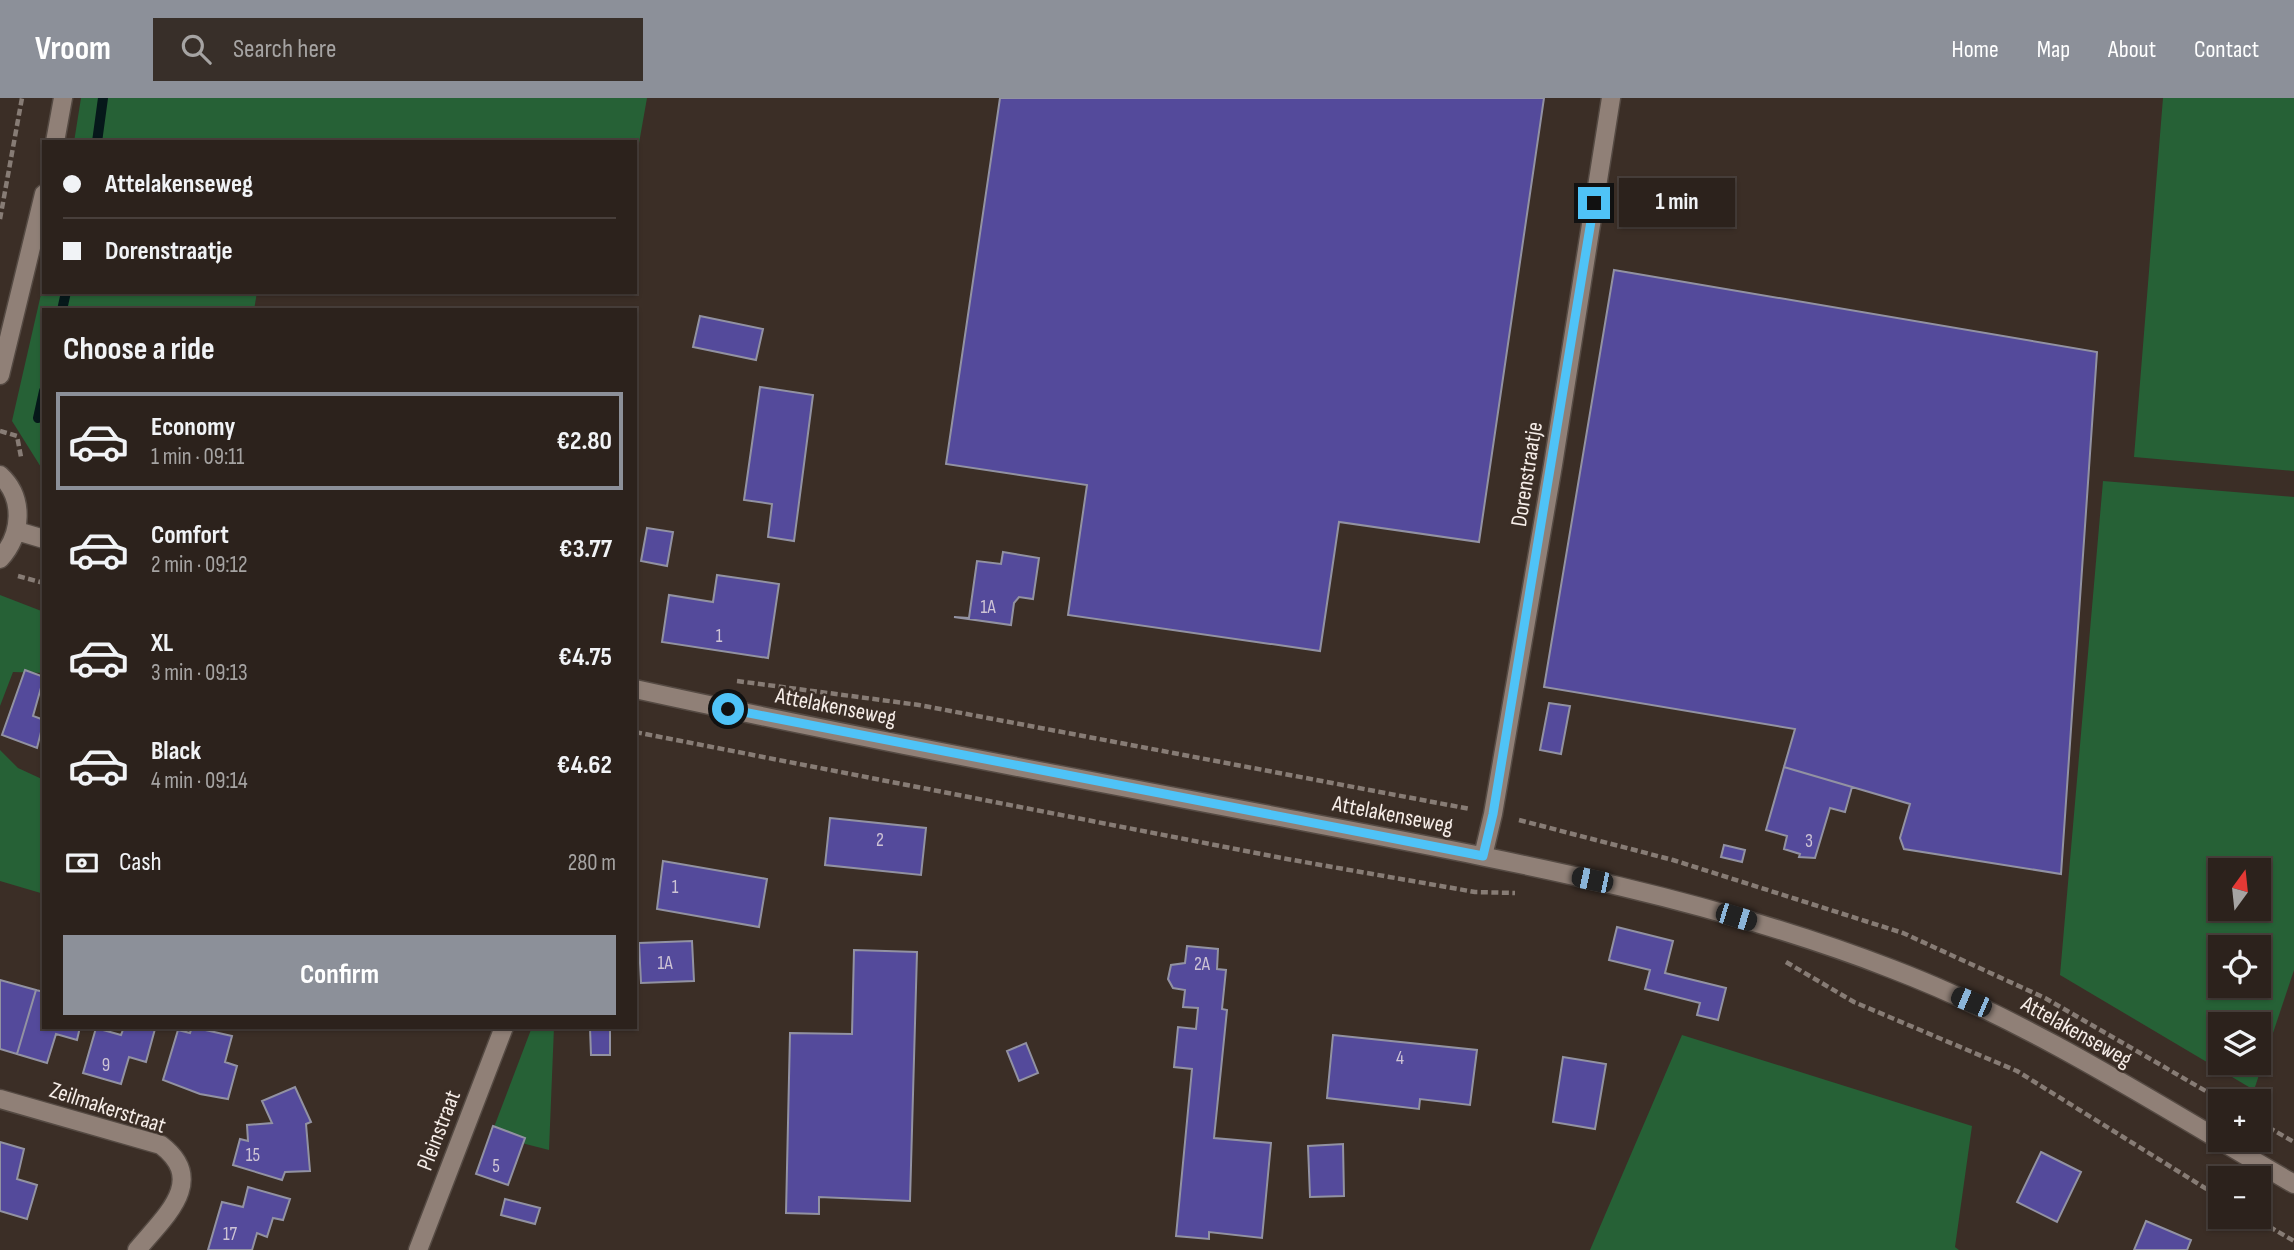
<!DOCTYPE html>
<html lang="en">
<head>
<meta charset="utf-8">
<style>
	body { margin:0; font-family:"Sofia Sans Condensed",sans-serif; background:#382f29; color:#f1f3f6; height:100vh; display:flex; flex-direction:column; font-size:26px; white-space:nowrap }
	* { box-sizing:border-box; margin:0 }
	p { font-size:23px; color:#a6a4a3 }
	.icon { flex:none; width:38px; height:38px; fill:none; stroke:currentColor; stroke-width:2; stroke-linecap:round; stroke-linejoin:round }
	.map { position:relative; flex:1; overflow:hidden }
	.panel { position:absolute; left:42px; top:210px; width:595px; height:721px; display:flex; flex-direction:column; background:#2c221c; border-radius:0px; box-shadow:0 2px 5px #0004,0 0 0 2px #483f3b }
	.panel>* { flex:none }
	.top-card { position:absolute; left:42px; top:42px; width:595px; height:154px; border-radius:0px; box-shadow:0 2px 5px #0004,0 0 0 2px #483f3b; display:grid; align-content:center; height:154px; padding:0 21px; background:#2c221c }
	.needle { width:46px; rotate:15deg }
	.controls { position:absolute; left:2208px; top:760px; display:grid; gap:14px }
	.controls a { display:grid; place-items:center; width:63px; height:63px; border-radius:0px; background:#2c221c; box-shadow:0 2px 5px #0004,0 0 0 2px #483f3b; font-size:35px }
	.end { position:absolute; width:32px; height:32px; margin:-16px; border:9px solid #4fc3f7; background:#111; box-shadow:0 0 0 4px #111 }
	.from { border-radius:50% }
	.bubble { position:absolute; height:49px; border-radius:0px; background:#2c221c; box-shadow:0 2px 5px #0004,0 0 0 2px #483f3b; font-size:23px; font-weight:700; line-height:49px; text-align:center }
	.car { position:absolute; width:21px; height:42px; margin:-21px -10px; border-radius:9px; box-shadow:0 0 5px 2px #0007; background:linear-gradient(#222 24%,#8ab4d8 0 40%,#222 0 76%,#8ab4d8 0 86%,#222 0) }
	.top-card b { display:flex; align-items:center; gap:24px; height:66px; font-size:26px }
	.top-card b+b { border-top:2px solid #483f3b }
	.top-card i { width:18px; height:18px; background:#f1f3f6 }
	ul { padding:0; list-style:none }
	li { display:flex; align-items:center; gap:21px; height:98px; margin:0 14px 10px; padding:0 7px; border:4px solid transparent; border-radius:0px }
	li div { flex:1 }
	li b { display:block; font-size:26px }
	li em { font-style:normal; font-weight:700 }
	li.active { border-color:#8c9099 }
	li>.icon { width:63px; height:63px; stroke-width:1.5 }
	h2 { padding:0 21px; font-size:32px; line-height:84px }
	.pay { display:flex; align-items:center; gap:18px; height:77px; padding:0 21px; font-size:26px }
	.pay p { margin-inline-start:auto }
	.primary-button { display:flex; gap:14px; margin-top:auto; padding:14px 21px }
	.primary-button a { flex:1; height:80px; border-radius:0px; background:#8c9099; color:#fff; font-size:28px; font-weight:700; line-height:80px; text-align:center }
	header { display:flex; align-items:center; gap:42px; box-sizing:border-box; height:98px; padding:0 35px; background:#8c9099; color:#fff }
	header strong { font-size:33px }
	nav { display:flex; gap:38px; margin-inline-start:auto; font-size:24px }
	.search { width:490px; height:63px; background:#382f29; display:flex; align-items:center; gap:18px; box-sizing:border-box; padding:0 24px; border-radius:0px; color:#a6a4a3; font-size:26px }
	.map>svg:first-child { display:block }
	.green { fill:#266136; fill-rule:evenodd }
	.lines { fill:none; stroke-linecap:round; stroke-linejoin:round }
	.stream { stroke:#06181a; stroke-width:10 }
	.building { fill:#544a9b; stroke:#9292a2; stroke-width:2 }
	.minor-casing { stroke:#554a43; stroke-width:21 }
	.path { stroke:#877c75; stroke-width:4.5; stroke-dasharray:7 3.5; stroke-linecap:butt }
	.minor { stroke:#908077; stroke-width:18 }
	.route { stroke:#4fc3f7; stroke-width:9 }
	.labels { text-anchor:middle; stroke-width:5; stroke-linejoin:round; paint-order:stroke }
	.number-label { font-size:19px; fill:#cec4d5 }
	.street-label { font-size:23px; fill:#f6ede8; stroke:#3b2e26 }
</style>
</head>
<body>
<header>
<strong>Vroom</strong>
<div class="search"><svg class="icon" aria-label="search" viewBox="0 0 24 24"><circle cx="10" cy="10" r="6"/><path d="M15 15l6 6"/></svg>Search here</div>
<nav><a>Home</a><a>Map</a><a>About</a><a>Contact</a></nav>
</header>
<div class="map">
<svg width="2294" height="1152" viewBox="0 0 2294 1152">
	<rect width="100%" height="100%" fill="#3b2e26"/>
	<path class="green" d="M81 0H647L636 62 635 44H74Z
		M2163 0H2294V373L2134 359Z
		M44 183V194H257L254 212H44V374L12 323Z
		M2103 383 2294 399V872L2254 992 2060 877ZM2221 772H2259V810H2221ZM2221 849H2259V887H2221ZM2221 926H2259V964H2221Z
		M0 497 44 514V575L13 574 0 608Z
		M0 652 18 670 44 682V796L0 783Z
		M532 929H554L549 1052 491 1037Z
		M1682 937 1972 1028 1955 1149 1959 1152H1590Z"/>
	<g class="lines">
		<path class="stream" d="M97 44 103 0
			M62 212 66 194
			M38 320 44 293"/>
	</g>
	<path class="building" d="M1000 0H1544L1479 444 1339 424 1320 553 1068 517 1087 387 946 366Z
		M1614 172 2097 254 2061 776 1904 751 1900 740 1910 706 1784 669 1795 631 1544 589Z
		M700 218 763 231 756 262 693 249Z
		M760 289 813 297 794 443 768 439 772 406 744 402Z
		M647 430 673 434 667 468 641 463Z
		M1003 454 1039 460 1033 501 1019 499 1014 505 1011 527 954 519 969 520 977 463 1001 466Z
		M717 477 779 486 768 560 662 544 669 497 713 504Z
		M25 572 44 579 33 618 44 622 37 650 2 637Z
		M1549 605 1570 608 1561 656 1540 652Z
		M1784 669 1852 689 1845 714 1830 710 1815 760 1799 759 1800 756 1784 751 1787 738 1766 732Z
		M830 720 926 730 921 777 825 767Z
		M1724 747 1745 752 1742 764 1721 759Z
		M663 763 767 781 759 829 657 811Z
		M1617 829 1673 843 1665 875 1726 890 1718 922 1697 917 1700 905 1645 891 1650 872 1609 862Z
		M692 843 694 883 641 885 639 845Z
		M1187 848 1218 851 1217 871 1226 872 1222 911 1227 912 1214 1040 1271 1045 1262 1140 1209 1134V1141L1176 1138 1192 971 1174 969 1178 929 1196 931 1198 910 1183 909 1185 892 1173 890 1168 881 1171 867 1185 865Z
		M854 852 917 854 910 1103 819 1099V1116L786 1115 790 935 852 936Z
		M0 882 36 892 17 956 0 951Z
		M36 892 44 894V929H80L77 942 56 936 47 965 17 956Z
		M124 929 155 931 146 964 129 959 121 986 83 975 96 930 121 937Z
		M192 929 232 938 225 964 237 968 228 1001 200 996 163 982 178 932 190 935Z
		M610 929V957H591L590 930Z
		M1333 937 1477 952 1470 1007 1420 1001 1419 1011 1327 1000Z
		M1026 945 1038 975 1019 983 1007 953Z
		M1563 959 1606 966 1595 1031 1553 1024Z
		M295 989 311 1024 306 1026 310 1073 285 1074 282 1082 233 1067 240 1041 248 1043 247 1027 272 1025 262 1003Z
		M493 1028 525 1040 508 1087 476 1076Z
		M0 1044 24 1051 17 1081 37 1087 27 1121 0 1113Z
		M1343 1046 1344 1098 1310 1099 1308 1048Z
		M2041 1054 2081 1074 2057 1124 2017 1104Z
		M248 1089 290 1101 283 1122 273 1120 267 1139 257 1135 252 1152H208L222 1104 243 1109Z
		M505 1101 540 1110 535 1126 501 1117Z
		M2146 1123 2191 1142 2187 1152H2134Z"/>
	<g class="lines">
		<defs>
			<path id="minor" d="M55 44 63 0
				M0 277 44 96
				M0 377C25 400 22 437 0 461
				M17 433 44 441
				M635 591C858 640 1082 681 1306 724 1504 762 1704 798 1892 871 2034 925 2163 1010 2294 1086
				M1483 758 1493 716 1553 367 1611 0
				M0 1001 161 1047C208 1083 164 1119 137 1152
				M418 1152 504 929"/>
		</defs>
		<use href="#minor" class="minor-casing"/>
		<path class="path" d="M0 121 22 0
			M0 333 17 338 21 359
			M18 478 44 485
			M737 583 919 607 1470 711
			M635 634 1287 761 1475 794 1515 795
			M1519 722 1673 762 1903 835 2045 900 2223 1003
			M1786 864 1854 904 2017 973 2221 1100
			M2259 1024 2294 1044
			M2251 1118 2294 1143"/>
		<use href="#minor" class="minor"/>
	</g>
	<g class="lines">
		<path class="route" d="M728 611 1483 758 1493 716 1594 105"/>
	</g>
	<g class="labels">
		<g class="number-label">
			<text x="988" y="515">1A</text>
			<text x="719" y="544">1</text>
			<text x="880" y="748">2</text>
			<text x="1809" y="749">3</text>
			<text x="675" y="795">1</text>
			<text x="665" y="871">1A</text>
			<text x="1202" y="872">2A</text>
			<text x="1400" y="966">4</text>
			<text x="106" y="973">9</text>
			<text x="253" y="1063">15</text>
			<text x="496" y="1074">5</text>
			<text x="230" y="1142">17</text>
		</g>
		<g class="street-label">
			<text transform="translate(1526 376) rotate(-81)" y="8">Dorenstraatje</text>
			<text transform="translate(836 608) rotate(11)" y="8">Attelakenseweg</text>
			<text transform="translate(1393 716) rotate(11)" y="8">Attelakenseweg</text>
			<text transform="translate(2077 933) rotate(29)" y="8">Attelakenseweg</text>
			<text transform="translate(108 1009) rotate(18)" y="8">Zeilmakerstraat</text>
			<text transform="translate(438 1032) rotate(-69)" y="8">Pleinstraat</text>
		</g>
	</g>
</svg>
<div class="controls">
<a><svg class="needle" viewBox="-14 -14 28 28"><path d="M0-13l5 13h-10z" fill="#e53935"/><path d="M0 13l5-13h-10z" fill="#a6a4a3"/></svg></a>
<a><svg class="icon" aria-label="locate" viewBox="0 0 24 24"><circle cx="12" cy="12" r="6"/><path d="M12 2v4M12 18v4M2 12h4M18 12h4"/></svg></a>
<a><svg class="icon" aria-label="layers" viewBox="0 0 24 24"><path d="M12 4l9 5-9 5-9-5zM3 14l9 5 9-5"/></svg></a>
<a>+</a>
<a>−</a>
</div>
<i class="end from" style="left:728px;top:611px"></i>
<i class="end" style="left:1594px;top:105px"></i>
<div class="bubble" style="left:1619px;top:80px;width:116px">1 min</div>
<i class="car" style="left:1592px;top:782px;rotate:282deg"></i>
<i class="car" style="left:1736px;top:819px;rotate:107deg"></i>
<i class="car" style="left:1971px;top:904px;rotate:293deg"></i>
<div class="top-card">
<b><i class="from"></i>Attelakenseweg</b>
<b><i></i>Dorenstraatje</b>
</div>
<section class="panel">
<h2>Choose a ride</h2>
<ul>
<li class="active"><svg class="icon" aria-label="car" viewBox="0 0 24 24"><path d="M5 17H2v-5l4-1 3-4h7l3 4 3 1v5h-3M9 17h6M6 11h13"/><circle cx="7" cy="17" r="2"/><circle cx="17" cy="17" r="2"/></svg><div><b>Economy</b><p>1 min · 09:11</p></div><em>€2.80</em></li>
<li><svg class="icon" aria-label="car" viewBox="0 0 24 24"><path d="M5 17H2v-5l4-1 3-4h7l3 4 3 1v5h-3M9 17h6M6 11h13"/><circle cx="7" cy="17" r="2"/><circle cx="17" cy="17" r="2"/></svg><div><b>Comfort</b><p>2 min · 09:12</p></div><em>€3.77</em></li>
<li><svg class="icon" aria-label="car" viewBox="0 0 24 24"><path d="M5 17H2v-5l4-1 3-4h7l3 4 3 1v5h-3M9 17h6M6 11h13"/><circle cx="7" cy="17" r="2"/><circle cx="17" cy="17" r="2"/></svg><div><b>XL</b><p>3 min · 09:13</p></div><em>€4.75</em></li>
<li><svg class="icon" aria-label="car" viewBox="0 0 24 24"><path d="M5 17H2v-5l4-1 3-4h7l3 4 3 1v5h-3M9 17h6M6 11h13"/><circle cx="7" cy="17" r="2"/><circle cx="17" cy="17" r="2"/></svg><div><b>Black</b><p>4 min · 09:14</p></div><em>€4.62</em></li>
</ul>
<div class="pay"><svg class="icon" aria-label="cash" viewBox="0 0 24 24"><path d="M3 7h18v10H3z"/><circle cx="12" cy="12" r="2"/></svg>Cash<p>280 m</p></div>
<div class="primary-button"><a>Confirm</a></div>
</section>
</div>
</body>
</html>
